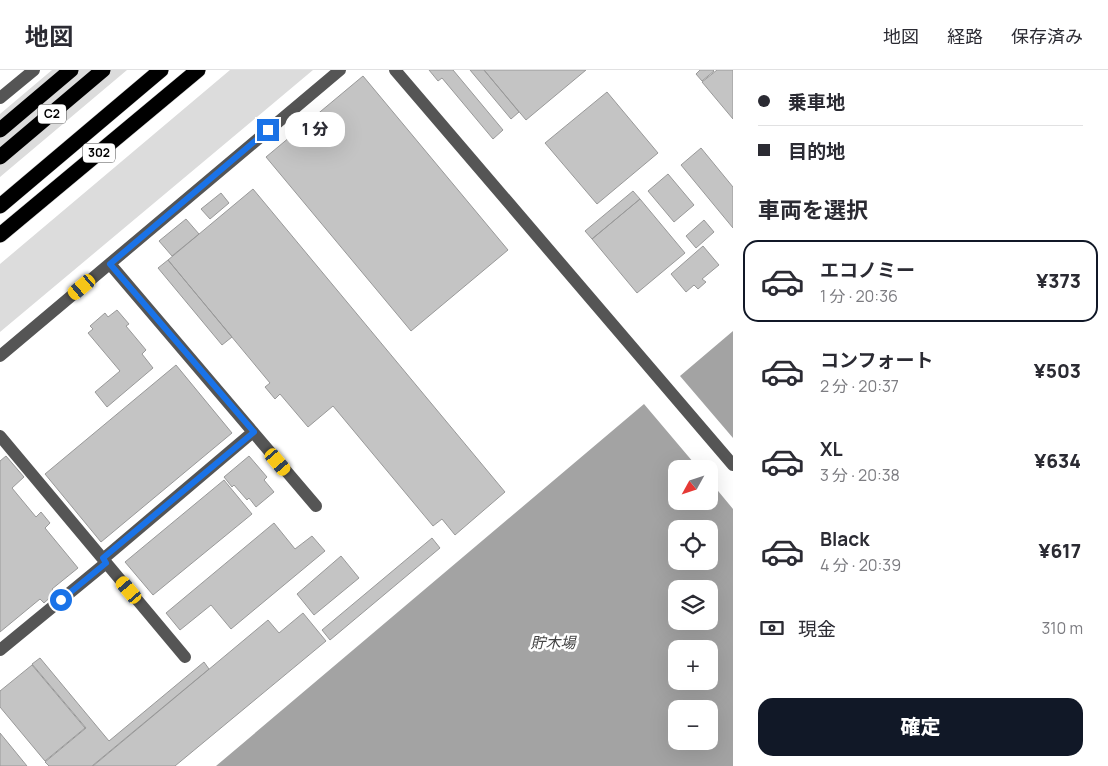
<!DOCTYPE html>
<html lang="ja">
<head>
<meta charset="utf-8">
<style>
	body { margin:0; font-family:Manrope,"Noto Sans JP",sans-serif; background:#f2f2f3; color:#2b2b33; height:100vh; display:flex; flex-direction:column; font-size:19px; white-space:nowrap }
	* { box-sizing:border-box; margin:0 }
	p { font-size:16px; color:#7c7c81 }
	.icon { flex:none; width:28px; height:28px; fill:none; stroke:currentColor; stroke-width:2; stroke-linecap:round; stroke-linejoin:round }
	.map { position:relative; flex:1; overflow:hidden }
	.details { display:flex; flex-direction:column; background:#fff; width:375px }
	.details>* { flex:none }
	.top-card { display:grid; align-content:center; height:110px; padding:0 25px; background:#fff }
	.needle { width:32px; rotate:230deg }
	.controls { position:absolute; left:668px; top:390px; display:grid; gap:10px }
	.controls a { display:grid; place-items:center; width:50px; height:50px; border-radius:10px; background:#fff; box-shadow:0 5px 20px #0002; font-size:25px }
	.end { position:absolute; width:22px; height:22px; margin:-11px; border:6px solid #1a73e8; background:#fff; box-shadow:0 0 0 2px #fff }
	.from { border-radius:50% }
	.bubble { position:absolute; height:35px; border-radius:15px; background:#fff; box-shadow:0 5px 20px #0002; font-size:16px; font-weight:800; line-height:35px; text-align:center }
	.car { position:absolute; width:15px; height:30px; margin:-15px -8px; border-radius:6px; box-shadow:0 0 4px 1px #0007; background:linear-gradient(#f5c518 24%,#345 0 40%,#f5c518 0 76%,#345 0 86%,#f5c518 0) }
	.top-card b { display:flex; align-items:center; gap:18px; height:48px; font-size:19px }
	.top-card b+b { border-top:1px solid #e1e1e2 }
	.top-card i { width:12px; height:12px; background:#2b2b33 }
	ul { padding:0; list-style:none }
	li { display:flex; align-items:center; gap:15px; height:82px; margin:0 10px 8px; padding:0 15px; border:2px solid transparent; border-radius:15px }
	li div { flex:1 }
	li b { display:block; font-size:19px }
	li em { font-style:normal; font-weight:800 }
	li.active { border-color:#111827 }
	li>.icon { width:45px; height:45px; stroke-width:1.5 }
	h2 { padding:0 25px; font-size:22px; line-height:60px }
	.pay { display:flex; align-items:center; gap:12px; height:55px; padding:0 25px; font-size:19px }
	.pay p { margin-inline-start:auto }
	.cta { display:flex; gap:10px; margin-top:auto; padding:10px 25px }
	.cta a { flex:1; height:58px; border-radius:15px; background:#111827; color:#fff; font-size:20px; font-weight:800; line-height:58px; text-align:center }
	header { display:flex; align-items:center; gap:30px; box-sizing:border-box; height:70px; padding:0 25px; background:#fff; border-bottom:1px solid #e1e1e2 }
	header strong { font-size:24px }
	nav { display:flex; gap:28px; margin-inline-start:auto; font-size:18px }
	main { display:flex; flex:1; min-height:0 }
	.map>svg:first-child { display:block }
	.green { fill:#dcdcdc }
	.water { fill:#a3a3a3; fill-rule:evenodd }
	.building { fill:#c4c4c4; stroke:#999 }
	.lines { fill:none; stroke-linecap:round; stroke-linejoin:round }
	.highway-casing { stroke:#dbdbdb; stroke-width:16 }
	.minor { stroke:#555; stroke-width:12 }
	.highway { stroke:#000; stroke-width:15 }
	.route { stroke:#1a73e8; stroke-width:6 }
	.labels { text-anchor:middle; stroke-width:5; stroke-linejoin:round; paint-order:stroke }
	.shield { fill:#fff; stroke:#4c4c4c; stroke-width:1 }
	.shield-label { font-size:12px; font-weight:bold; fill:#000 }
	.water-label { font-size:15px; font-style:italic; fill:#444; stroke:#fff }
</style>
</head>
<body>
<header>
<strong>地図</strong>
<nav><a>地図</a><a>経路</a><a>保存済み</a></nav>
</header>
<main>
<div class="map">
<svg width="733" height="696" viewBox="0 0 733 696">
	<rect width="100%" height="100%" fill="#fff"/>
	<path class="green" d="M52 0H127L0 107V44Z
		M230 0H313L0 262V194Z"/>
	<path class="water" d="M733 261V368L680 306Z
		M644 334 699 399H676V431H709V410L733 439V696H216ZM676 459H709V491H676ZM676 519H709V551H676ZM676 579H709V611H676ZM676 639H709V671H676Z"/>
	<path class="building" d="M429 0H453L503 60 493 69 442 8 438 11Z
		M470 0H484L519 42 511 49Z
		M484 0H586L526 50Z
		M700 0H713L714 1 702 11 696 4Z
		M717 0H733V49L702 12Z
		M363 6 508 180 411 261 266 87Z
		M607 22 658 83 597 134 545 73Z
		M701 78 733 117V158L681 95Z
		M668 104 694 135 674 152 648 121Z
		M253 119 505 422 455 465 442 449 433 456 333 336 308 357 280 324 275 329 265 317 270 313 168 190Z
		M633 121 640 129 592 169 585 161Z
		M221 123 229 133 210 149 201 139Z
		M640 129 685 183 637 223 592 169Z
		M186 149 199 164 172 186 159 171Z
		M704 150 714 162 696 178 686 166Z
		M703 176 719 195 702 209 706 212 698 219 694 215 686 222 671 204Z
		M168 190 232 267 222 275 158 198Z
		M117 240 129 254 126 256 146 280 142 284 153 298 107 337 95 322 120 301 88 263 93 259 90 256 105 243 108 247Z
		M176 295 232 363 101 472 45 404Z
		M6 386 24 407 12 418 36 447 41 442 50 453 45 458 78 498 52 519 55 523 44 533 40 529 0 562V391Z
		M249 386 267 407 264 410 274 422 256 437 249 428 247 430 234 415 232 417 224 407Z
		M224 410 252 444 153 525 125 492Z
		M274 453 295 479 312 466 325 481 231 559 211 535 180 560 166 543Z
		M432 468 440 478 330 570 322 560Z
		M341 486 359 508 314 545 297 524Z
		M303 543 326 571 175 696H93L268 550 279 563Z
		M40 588 109 671 204 592 209 599 92 696H49L45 692 86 658 32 594Z
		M32 595 85 658 45 691 0 637V621Z
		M0 663 27 696H0Z"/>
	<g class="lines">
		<defs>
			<path id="highway" d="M0 60 71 0
				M0 87 103 0
				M0 136 161 0
				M0 165 198 0"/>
		</defs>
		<use href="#highway" class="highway-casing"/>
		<path class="minor" d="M395 0 733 395
			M0 28 34 0
			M110 194 316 436
			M0 286 340 0
			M0 366 185 587
			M103 489 253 362
			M0 580 106 493"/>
		<use href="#highway" class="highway"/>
	</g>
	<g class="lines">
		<path class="route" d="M61 530 106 493 103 488 254 362 110 194 268 60"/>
	</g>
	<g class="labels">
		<g class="shield">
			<rect x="38" y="34.5" width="28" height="19" rx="4"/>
			<rect x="83" y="73.5" width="32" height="19" rx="4"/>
		</g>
		<g class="shield-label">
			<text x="52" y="48">C2</text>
			<text x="99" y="87">302</text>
		</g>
		<g class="water-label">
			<text x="553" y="578">貯木場</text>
		</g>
	</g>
</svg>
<div class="controls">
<a><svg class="needle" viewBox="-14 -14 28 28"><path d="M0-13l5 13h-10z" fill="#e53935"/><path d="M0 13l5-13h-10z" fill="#7c7c81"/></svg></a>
<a><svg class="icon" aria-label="locate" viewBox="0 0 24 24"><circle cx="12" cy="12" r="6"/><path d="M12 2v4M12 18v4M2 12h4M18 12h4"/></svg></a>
<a><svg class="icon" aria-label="layers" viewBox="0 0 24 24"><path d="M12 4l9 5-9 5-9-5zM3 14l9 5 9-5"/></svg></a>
<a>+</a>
<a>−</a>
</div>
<i class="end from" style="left:61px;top:530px"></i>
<i class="end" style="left:268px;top:60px"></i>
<div class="bubble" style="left:285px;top:42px;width:60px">1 分</div>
<i class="car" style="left:82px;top:217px;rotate:230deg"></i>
<i class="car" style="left:278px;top:392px;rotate:140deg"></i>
<i class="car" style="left:129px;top:520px;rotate:320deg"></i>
</div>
<section class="details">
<div class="top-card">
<b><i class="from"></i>乗車地</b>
<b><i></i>目的地</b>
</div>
<h2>車両を選択</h2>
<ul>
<li class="active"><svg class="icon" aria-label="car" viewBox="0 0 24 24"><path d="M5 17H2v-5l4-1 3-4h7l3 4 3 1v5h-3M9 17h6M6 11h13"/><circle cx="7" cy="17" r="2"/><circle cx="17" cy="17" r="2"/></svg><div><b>エコノミー</b><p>1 分 · 20:36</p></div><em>¥373</em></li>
<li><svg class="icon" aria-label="car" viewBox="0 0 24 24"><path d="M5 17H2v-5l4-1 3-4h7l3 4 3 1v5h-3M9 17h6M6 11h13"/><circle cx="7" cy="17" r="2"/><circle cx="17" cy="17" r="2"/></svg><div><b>コンフォート</b><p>2 分 · 20:37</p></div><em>¥503</em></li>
<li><svg class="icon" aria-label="car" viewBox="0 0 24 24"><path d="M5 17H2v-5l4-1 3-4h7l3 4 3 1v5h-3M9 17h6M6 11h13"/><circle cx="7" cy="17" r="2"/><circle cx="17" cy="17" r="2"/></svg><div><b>XL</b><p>3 分 · 20:38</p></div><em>¥634</em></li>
<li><svg class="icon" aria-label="car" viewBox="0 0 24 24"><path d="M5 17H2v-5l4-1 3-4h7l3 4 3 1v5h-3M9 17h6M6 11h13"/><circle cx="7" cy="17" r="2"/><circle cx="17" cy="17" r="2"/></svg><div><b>Black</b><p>4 分 · 20:39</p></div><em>¥617</em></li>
</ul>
<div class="pay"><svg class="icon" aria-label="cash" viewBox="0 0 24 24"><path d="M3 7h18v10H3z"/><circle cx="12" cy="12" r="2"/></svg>現金<p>310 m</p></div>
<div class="cta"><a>確定</a></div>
</section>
</main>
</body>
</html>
